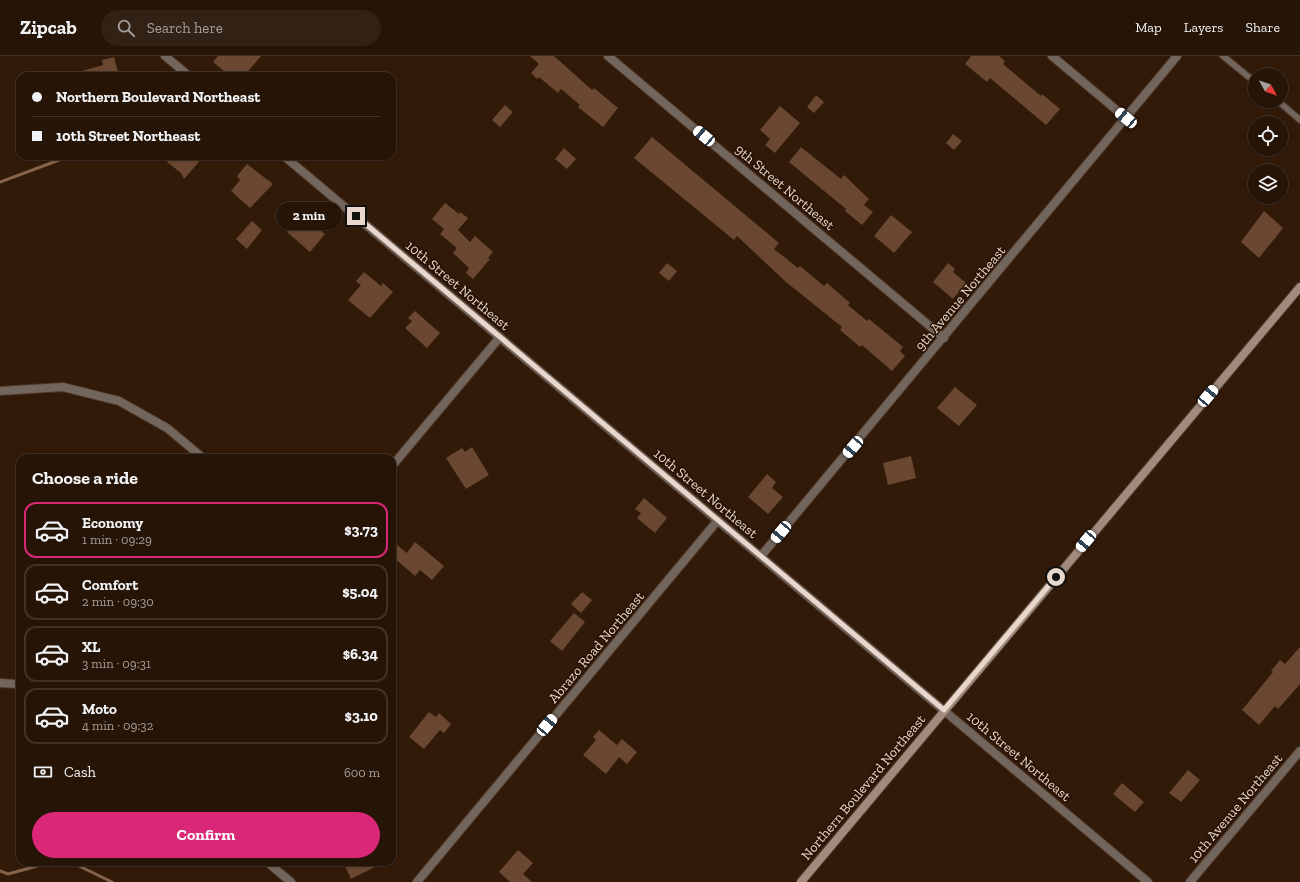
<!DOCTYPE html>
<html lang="en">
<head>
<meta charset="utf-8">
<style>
	body { margin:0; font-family:"Zilla Slab",serif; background:#322115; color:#f1f3f6; height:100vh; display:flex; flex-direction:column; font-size:15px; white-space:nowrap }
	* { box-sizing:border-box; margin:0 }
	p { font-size:13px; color:#a49e9b }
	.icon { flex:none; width:22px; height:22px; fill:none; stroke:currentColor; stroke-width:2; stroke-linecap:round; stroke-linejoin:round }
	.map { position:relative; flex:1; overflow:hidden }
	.sheet { position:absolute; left:16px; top:398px; width:380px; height:412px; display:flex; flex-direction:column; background:#261407; border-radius:12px; box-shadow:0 1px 3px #0004,0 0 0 1px #423328 }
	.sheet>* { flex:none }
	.top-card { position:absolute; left:16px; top:16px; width:380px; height:88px; border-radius:12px; box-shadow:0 1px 3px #0004,0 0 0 1px #423328; display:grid; align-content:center; height:88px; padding:0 16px; background:#261407 }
	.needle { width:26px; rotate:130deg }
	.controls { position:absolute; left:1248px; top:12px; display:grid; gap:8px }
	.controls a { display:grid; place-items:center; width:40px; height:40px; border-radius:50%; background:#261407; box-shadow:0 1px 3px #0004,0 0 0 1px #423328; font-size:20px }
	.end { position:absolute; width:18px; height:18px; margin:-9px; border:5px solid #e7d7cc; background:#111; box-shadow:0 0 0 2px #111 }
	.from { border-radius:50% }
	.bubble { position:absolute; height:28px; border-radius:14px; background:#261407; box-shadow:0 1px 3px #0004,0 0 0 1px #423328; font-size:13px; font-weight:700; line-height:28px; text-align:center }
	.car { position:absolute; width:12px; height:24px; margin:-12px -6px; border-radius:5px; box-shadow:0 0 3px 1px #0007; background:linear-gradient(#fff 24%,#345 0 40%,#fff 0 76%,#345 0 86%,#fff 0) }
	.top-card b { display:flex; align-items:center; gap:14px; height:38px; font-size:15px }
	.top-card b+b { border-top:1px solid #423328 }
	.top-card i { width:10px; height:10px; background:#f1f3f6 }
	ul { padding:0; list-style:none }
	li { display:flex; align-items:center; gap:12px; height:56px; margin:0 8px 6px; padding:0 8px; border:2px solid #423328; border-radius:12px }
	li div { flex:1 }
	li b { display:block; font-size:15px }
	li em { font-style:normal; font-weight:700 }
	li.selected { border-color:#db2777 }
	li>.icon { width:36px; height:36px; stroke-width:1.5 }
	h2 { padding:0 16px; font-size:18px; line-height:48px }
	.pay { display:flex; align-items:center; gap:10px; height:44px; padding:0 16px; font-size:15px }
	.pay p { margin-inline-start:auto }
	.action { display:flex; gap:8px; margin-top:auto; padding:8px 16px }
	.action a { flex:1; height:46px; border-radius:24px; background:#db2777; color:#fff; font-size:16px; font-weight:700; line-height:46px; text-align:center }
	header { display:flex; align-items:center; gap:24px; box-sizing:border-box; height:56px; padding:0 20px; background:#261407; border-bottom:1px solid #423328 }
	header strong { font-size:19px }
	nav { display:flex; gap:22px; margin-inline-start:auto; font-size:14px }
	.search { width:280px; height:36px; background:#322115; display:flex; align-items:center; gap:10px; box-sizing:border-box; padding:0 14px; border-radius:22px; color:#a49e9b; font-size:15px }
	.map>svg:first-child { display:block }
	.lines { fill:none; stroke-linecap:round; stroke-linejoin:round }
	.stream { stroke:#86634b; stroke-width:3 }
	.building { fill:#694730 }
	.service-casing { stroke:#4f3828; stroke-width:8 }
	.minor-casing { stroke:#4f3828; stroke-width:10 }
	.tertiary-casing { stroke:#4f3828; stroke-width:10 }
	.secondary-casing { stroke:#4f3828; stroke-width:10 }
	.service { stroke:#72655c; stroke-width:5.5 }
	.minor { stroke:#72655c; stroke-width:8 }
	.tertiary { stroke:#72655c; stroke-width:8 }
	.secondary { stroke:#a08b7e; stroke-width:8 }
	.route { stroke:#e7d7cc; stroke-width:5 }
	.labels { text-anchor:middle; stroke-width:3; stroke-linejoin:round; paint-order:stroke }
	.street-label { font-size:14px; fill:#e7d7cc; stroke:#271102 }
</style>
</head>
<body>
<header>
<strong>Zipcab</strong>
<div class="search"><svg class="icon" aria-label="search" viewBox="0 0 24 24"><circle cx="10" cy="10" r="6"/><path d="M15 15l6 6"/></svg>Search here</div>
<nav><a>Map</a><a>Layers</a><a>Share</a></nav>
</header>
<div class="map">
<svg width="1300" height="826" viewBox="0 0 1300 826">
	<rect width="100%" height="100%" fill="#321a09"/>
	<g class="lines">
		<path class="stream" d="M0 126 70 100
			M71 806 112 826
			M0 815 8 818 52 806"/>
	</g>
	<path class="building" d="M218 0H261L244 20H230L213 6Z
		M530 0H554L592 34 594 32 618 52 603 71 578 51 580 49 561 33 558 37 539 21 537 23 531 17 539 8Z
		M971 0H999L1005 5 1003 8 1041 40 1042 38 1060 53 1046 69 990 22 987 26 965 8Z
		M114 1 119 20H75V17L103 9 102 4Z
		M816 39 824 46 814 57 807 51Z
		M505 49 513 56 500 71 492 64Z
		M780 50 800 67 775 97 765 89 770 83 760 74Z
		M953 78 962 85 954 94 946 87Z
		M652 81 779 187 774 193 798 212 800 210 824 230 827 227 850 247 848 249 867 265 869 263 903 291 900 295 905 300 892 315 862 289 860 291 840 274 842 271 786 226 737 180 734 184 634 102Z
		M801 91 841 123 844 119 869 143 864 149 873 156 862 169 845 155 846 153 789 106Z
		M564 92 576 103 567 113 555 103Z
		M172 100H204L184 123 181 117 167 106Z
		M247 108 273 128 250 152 231 135 240 124 237 120Z
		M445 147 459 158 460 156 468 162 458 174 470 186 475 180 493 196 488 202 490 203 473 223 466 217 469 212 453 197 457 192 440 178 444 173 432 163Z
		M1264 155 1283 172 1259 202 1241 186Z
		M302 158 325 178 310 196 287 176Z
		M891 159 912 176 894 197 874 180Z
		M252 165 262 174 247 193 236 183Z
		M667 207 677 215 669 225 659 217Z
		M948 207 955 213 953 216 966 227 953 243 933 226Z
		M364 216 381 230 383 227 393 236 370 262 348 244 361 229 356 225Z
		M415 255 440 277 427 292 405 272 412 265 408 262Z
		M955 331 977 349 959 370 937 352Z
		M472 391 489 419 466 433 446 402 462 392 465 396Z
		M911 400 916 422 888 429 883 407Z
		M767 418 776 426 772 432 783 441 768 458 748 441Z
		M644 442 667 462 655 477 637 462 641 457 635 453Z
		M392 485 407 497 415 486 444 510 432 524 420 514 415 520 392 500Z
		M582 536 592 544 581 557 571 548Z
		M574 557 585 566 562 595 550 585Z
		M1300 591V628L1278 653 1275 650 1259 669 1242 654 1273 616 1271 615 1280 604 1285 608Z
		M429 656 436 661 439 657 451 668 444 677 440 674 424 693 409 681Z
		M599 674 617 689 622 683 637 696 627 708 619 701 606 718 583 699 596 684 593 681Z
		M1188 714 1200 724 1181 746 1169 737Z
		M1122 727 1144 746 1135 756 1113 738Z
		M518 794 533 807 523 818 532 826H510L499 816Z
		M343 806H385L351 823Z"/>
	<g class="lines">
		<defs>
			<path id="service" d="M1223 0 1255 26
				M1278 45 1300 64"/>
			<path id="minor" d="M165 0 189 20
				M608 0 944 282
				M1052 0 1126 62
				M284 100 1148 826
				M0 335 63 331 119 345 167 372 203 402
				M392 410 500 281
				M761 500 1177 0
				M0 627 17 628
				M267 806 291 826
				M1190 826 1300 695"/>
			<path id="tertiary" d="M417 826 718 464"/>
			<path id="secondary" d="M801 826 1300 231"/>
		</defs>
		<use href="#service" class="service-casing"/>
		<use href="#minor" class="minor-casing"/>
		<use href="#tertiary" class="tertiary-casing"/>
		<use href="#secondary" class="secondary-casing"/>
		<use href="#service" class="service"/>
		<use href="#minor" class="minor"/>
		<use href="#tertiary" class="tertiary"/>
		<use href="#secondary" class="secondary"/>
	</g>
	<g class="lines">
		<path class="route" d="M356 160 944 654 1056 521"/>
	</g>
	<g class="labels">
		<g class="street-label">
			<text transform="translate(785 131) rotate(40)" y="5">9th Street Northeast</text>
			<text transform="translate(458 229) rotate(40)" y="5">10th Street Northeast</text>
			<text transform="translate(960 242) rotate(-50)" y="5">9th Avenue Northeast</text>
			<text transform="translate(706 437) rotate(40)" y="5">10th Street Northeast</text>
			<text transform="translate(596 591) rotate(-50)" y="5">Abrazo Road Northeast</text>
			<text transform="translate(1019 700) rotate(40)" y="5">10th Street Northeast</text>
			<text transform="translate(863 731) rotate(-50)" y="5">Northern Boulevard Northeast</text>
			<text transform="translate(1235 752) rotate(-50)" y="5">10th Avenue Northeast</text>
		</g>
	</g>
</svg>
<div class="controls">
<a><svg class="needle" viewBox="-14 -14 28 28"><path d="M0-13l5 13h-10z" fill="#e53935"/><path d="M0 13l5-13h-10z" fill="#a49e9b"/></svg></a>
<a><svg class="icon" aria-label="locate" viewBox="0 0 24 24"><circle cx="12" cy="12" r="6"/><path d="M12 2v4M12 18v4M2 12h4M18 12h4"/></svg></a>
<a><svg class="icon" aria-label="layers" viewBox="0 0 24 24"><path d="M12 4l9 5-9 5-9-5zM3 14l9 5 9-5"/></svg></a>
</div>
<i class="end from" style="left:1056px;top:521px"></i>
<i class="end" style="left:356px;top:160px"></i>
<div class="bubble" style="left:276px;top:146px;width:66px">2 min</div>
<i class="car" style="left:1126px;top:62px;rotate:310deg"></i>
<i class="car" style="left:704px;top:80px;rotate:310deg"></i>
<i class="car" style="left:1208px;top:340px;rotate:40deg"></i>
<i class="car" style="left:853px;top:391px;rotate:220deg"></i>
<i class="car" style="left:781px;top:476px;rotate:220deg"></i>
<i class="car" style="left:1086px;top:485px;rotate:220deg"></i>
<i class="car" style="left:547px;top:669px;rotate:40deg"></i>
<div class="top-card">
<b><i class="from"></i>Northern Boulevard Northeast</b>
<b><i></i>10th Street Northeast</b>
</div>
<section class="sheet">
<h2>Choose a ride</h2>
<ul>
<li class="selected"><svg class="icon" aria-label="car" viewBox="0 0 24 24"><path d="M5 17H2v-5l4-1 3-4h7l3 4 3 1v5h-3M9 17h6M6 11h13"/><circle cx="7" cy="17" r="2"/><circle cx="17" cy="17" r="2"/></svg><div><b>Economy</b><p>1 min · 09:29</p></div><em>$3.73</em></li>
<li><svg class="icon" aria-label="car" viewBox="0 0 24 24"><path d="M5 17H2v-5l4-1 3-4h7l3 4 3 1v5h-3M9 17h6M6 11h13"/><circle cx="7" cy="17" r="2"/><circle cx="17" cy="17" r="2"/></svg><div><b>Comfort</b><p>2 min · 09:30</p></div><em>$5.04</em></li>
<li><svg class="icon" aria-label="car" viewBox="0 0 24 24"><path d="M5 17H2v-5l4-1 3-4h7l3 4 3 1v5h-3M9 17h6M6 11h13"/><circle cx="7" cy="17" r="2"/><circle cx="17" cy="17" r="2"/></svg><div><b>XL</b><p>3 min · 09:31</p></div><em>$6.34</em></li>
<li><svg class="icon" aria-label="car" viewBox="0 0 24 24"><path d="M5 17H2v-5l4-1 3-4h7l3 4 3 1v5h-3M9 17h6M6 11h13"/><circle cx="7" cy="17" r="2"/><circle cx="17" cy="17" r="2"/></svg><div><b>Moto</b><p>4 min · 09:32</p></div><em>$3.10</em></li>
</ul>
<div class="pay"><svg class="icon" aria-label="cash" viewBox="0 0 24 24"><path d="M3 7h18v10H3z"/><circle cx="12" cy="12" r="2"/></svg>Cash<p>600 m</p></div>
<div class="action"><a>Confirm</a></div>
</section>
</div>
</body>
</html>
